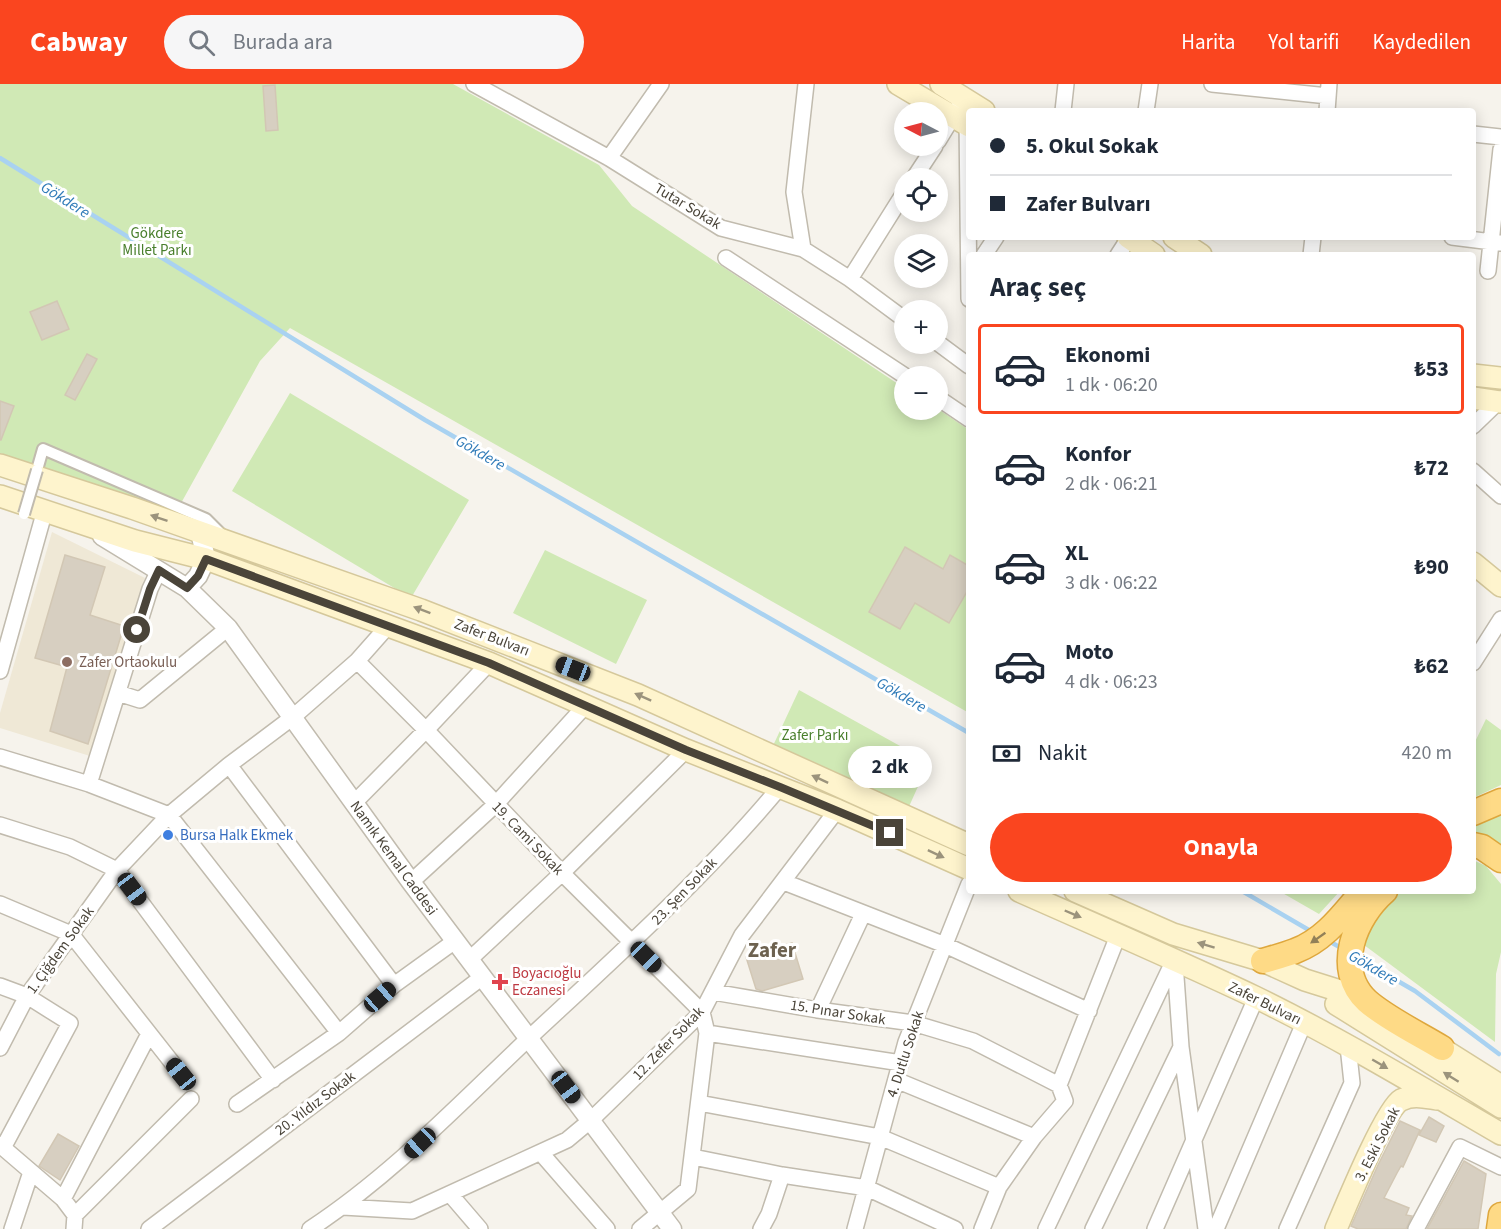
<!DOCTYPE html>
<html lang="tr">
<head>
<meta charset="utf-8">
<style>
	body { margin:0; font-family:"Source Sans 3",sans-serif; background:#f6f6f7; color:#1f2937; height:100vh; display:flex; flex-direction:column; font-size:22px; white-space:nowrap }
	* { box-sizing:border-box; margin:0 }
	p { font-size:20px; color:#747a83 }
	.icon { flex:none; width:33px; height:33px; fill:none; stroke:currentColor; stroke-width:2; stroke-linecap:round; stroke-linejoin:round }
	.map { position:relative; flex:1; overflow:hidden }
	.sheet { position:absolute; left:966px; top:168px; width:510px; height:642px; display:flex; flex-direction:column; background:#fff; border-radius:6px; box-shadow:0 3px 15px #0003 }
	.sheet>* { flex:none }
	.banner { position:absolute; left:966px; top:24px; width:510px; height:132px; border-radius:6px; box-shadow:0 3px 15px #0003; display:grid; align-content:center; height:132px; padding:0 24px; background:#fff }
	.needle { width:39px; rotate:276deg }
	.controls { position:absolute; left:894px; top:18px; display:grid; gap:12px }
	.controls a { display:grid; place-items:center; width:54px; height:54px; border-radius:50%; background:#fff; box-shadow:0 3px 15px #0003; font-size:30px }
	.end { position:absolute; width:27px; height:27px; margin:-14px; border:8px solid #4a4439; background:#fff; box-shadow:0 0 0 3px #fff }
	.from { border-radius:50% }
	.bubble { position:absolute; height:42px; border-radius:21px; background:#fff; box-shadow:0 3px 15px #0003; font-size:20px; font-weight:700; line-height:42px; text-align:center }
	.car { position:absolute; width:18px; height:36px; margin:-18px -9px; border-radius:8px; box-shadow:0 0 4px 2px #0007; background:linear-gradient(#222 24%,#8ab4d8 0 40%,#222 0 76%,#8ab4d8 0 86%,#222 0) }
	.banner b { display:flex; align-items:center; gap:21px; height:57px; font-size:22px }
	.banner b+b { border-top:2px solid #e0e1e3 }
	.banner i { width:15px; height:15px; background:#1f2937 }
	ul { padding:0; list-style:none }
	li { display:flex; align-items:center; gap:18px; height:90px; margin:0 12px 9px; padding:0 12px; border:3px solid transparent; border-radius:6px }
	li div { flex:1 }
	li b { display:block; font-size:22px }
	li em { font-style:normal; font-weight:700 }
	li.active { border-color:#fa451f }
	li>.icon { width:54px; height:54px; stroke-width:1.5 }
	h2 { padding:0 24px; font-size:27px; line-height:72px }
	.pay { display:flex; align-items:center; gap:15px; height:66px; padding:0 24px; font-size:22px }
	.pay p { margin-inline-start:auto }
	.cta { display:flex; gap:12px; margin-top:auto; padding:12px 24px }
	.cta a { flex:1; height:69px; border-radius:36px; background:#fa451f; color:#fff; font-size:24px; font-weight:700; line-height:69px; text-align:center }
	header { display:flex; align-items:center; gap:36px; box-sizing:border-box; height:84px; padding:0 30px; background:#fa451f; color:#fff }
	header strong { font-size:28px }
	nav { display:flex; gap:33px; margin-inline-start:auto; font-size:21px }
	.search { width:420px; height:54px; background:#f6f6f7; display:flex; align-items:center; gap:15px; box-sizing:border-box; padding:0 21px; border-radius:33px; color:#747a83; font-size:22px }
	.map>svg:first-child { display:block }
	.education { fill:#efe8d6 }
	.green { fill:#d0e9b5 }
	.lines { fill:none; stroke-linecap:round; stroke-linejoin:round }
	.stream { stroke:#a9d2f1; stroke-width:4.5 }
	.building { fill:#d7cfc1; stroke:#d2c7b4; stroke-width:1.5 }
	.pedestrian-casing { stroke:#c1bbae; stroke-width:14 }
	.minor-casing { stroke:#c1bbae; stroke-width:18 }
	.tertiary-casing { stroke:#c1bbae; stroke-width:21 }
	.secondary-casing { stroke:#d5c89b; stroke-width:24 }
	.trunk-casing { stroke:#dea73d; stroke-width:27 }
	.pedestrian { stroke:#fff; stroke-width:10 }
	.minor { stroke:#fff; stroke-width:15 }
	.tertiary { stroke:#fff; stroke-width:18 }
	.secondary { stroke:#fef4cd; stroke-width:21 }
	.trunk { stroke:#feda86; stroke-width:24 }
	.pedestrian-bridge-casing { stroke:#c1bbae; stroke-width:14; stroke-linecap:butt }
	.pedestrian-bridge { stroke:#fff; stroke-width:10 }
	.oneway { fill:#9b937c }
	.oneway2 { fill:#928058 }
	.route { stroke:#4a4439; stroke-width:8 }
	.education-dot { fill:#8d6e63; stroke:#fff; stroke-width:2 }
	.shop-dot { fill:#3f7fe0; stroke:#fff; stroke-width:2 }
	.health-dot { fill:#e0444e; stroke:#fff; stroke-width:2 }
	.labels { text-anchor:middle; stroke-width:6; stroke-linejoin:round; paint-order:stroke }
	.street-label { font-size:15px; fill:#4a4439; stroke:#fff }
	.park-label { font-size:15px; fill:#487e2b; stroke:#fff }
	.education-label { font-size:15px; fill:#785e54; stroke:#fff; text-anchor:start }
	.shop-label { font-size:15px; fill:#366cbe; stroke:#fff; text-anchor:start }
	.health-label { font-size:15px; fill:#be3a42; stroke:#fff; text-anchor:start }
	.water-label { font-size:16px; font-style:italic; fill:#307bb8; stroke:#fff }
	.district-label { font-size:21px; font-weight:bold; fill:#6d6250; stroke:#fff }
</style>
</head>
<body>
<header>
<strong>Cabway</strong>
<div class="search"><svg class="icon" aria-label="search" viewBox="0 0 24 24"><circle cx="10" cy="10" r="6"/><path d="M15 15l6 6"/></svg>Burada ara</div>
<nav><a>Harita</a><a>Yol tarifi</a><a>Kaydedilen</a></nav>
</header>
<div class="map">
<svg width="1501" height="1145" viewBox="0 0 1501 1145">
	<rect width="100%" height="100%" fill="#f6f3ec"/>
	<path class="education" d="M52 448 145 494 90 672 0 644V629Z"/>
	<path class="green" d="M0 0H453L599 81 632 122 904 304V326L938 325 969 346V629L290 244 260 277 175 430 0 369Z
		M290 309 469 416 411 514 232 407Z
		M545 466 647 516 616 580 513 529Z
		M799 606 929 678 907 727 771 666Z
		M1486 635 1501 646V701L1473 714V662Z
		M1501 723V760L1495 762 1473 755V734Z
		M1473 776 1486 782 1501 800V868L1496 890 1495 958 1364 861 1372 843 1398 807H1473Z
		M1279 807H1340L1319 830Z"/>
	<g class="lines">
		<path class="stream" d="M0 74 425 336 969 649
			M1242 807 1314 849
			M1327 856 1343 865
			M1358 874 1415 907 1499 970"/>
	</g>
	<path class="building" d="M275 1 278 46 266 47 263 2Z
		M57 217 69 245 42 256 30 228Z
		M87 270 97 275 75 316 65 311Z
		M0 317 14 322 1 356H0Z
		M905 463 943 485 950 471 969 482V504L949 539 915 519 900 545 869 528Z
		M65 471 105 483 90 531 124 542 88 660 50 647 67 583 35 574Z
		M792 859 803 895 762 907 756 905 746 873Z
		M1429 1033 1444 1042 1436 1058 1419 1051Z
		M1400 1037 1420 1046 1403 1083 1401 1082 1397 1089 1384 1114 1409 1124 1406 1131 1412 1132 1406 1145H1358L1351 1142 1378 1081Z
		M58 1050 79 1062 60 1096 39 1082Z
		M1464 1077 1486 1090 1478 1145H1427Z"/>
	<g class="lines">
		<defs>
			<path id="pedestrian" d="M37 386 43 365 206 435 221 450"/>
			<path id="minor" d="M474 0 609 74 721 144 803 165 850 195 904 235
				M1212 0 1328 12
				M1063 27 1066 0
				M1146 27 1150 0
				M1327 27 1329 0
				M967 34 969 215
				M1473 50 1501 53
				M938 57 958 24
				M609 74 661 0
				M914 94 935 62
				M1452 153 1500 159
				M803 165 794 108 806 0
				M984 171 996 153
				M1118 171 1129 154
				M1311 171 1313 153
				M726 174 905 292
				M1488 187 1501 65
				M850 195 904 109
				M938 259 969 282
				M938 314 969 335
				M1473 342 1501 315
				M1473 387 1501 412
				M357 577 426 646 562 789 702 928 707 949 901 979
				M1473 579 1501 535
				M0 587 45 426
				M118 609 140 616 228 544
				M0 673 89 700 169 731 339 949
				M229 681 394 901
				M89 700 150 505 159 486
				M354 719 426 646 489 579
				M0 741 70 763 117 786 273 996
				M411 798 495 721 585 622
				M784 798 945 861 1089 927
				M0 820 71 850 181 990
				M469 876 562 789 686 666
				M1175 879 1181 963 1206 1145
				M0 902 27 912 70 939 3 1064
				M713 908 818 926 913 939 973 957 1059 1001
				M818 926 863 830
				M0 964 27 912 117 786 169 731 229 681 293 633 357 577 388 542
				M896 996 1034 1053
				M699 1019 880 1053 999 1103
				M237 1020 339 949 394 901 455 857
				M0 1061 63 1115 75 1131 74 1145
				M541 1069 607 1145
				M693 1073 782 1091 867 1104 955 1145
				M450 1110 480 1145
				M63 1115 149 950
				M343 1123 412 1127 567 1056 591 1036 702 928 742 851 837 726
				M75 1131 191 1015
				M12 1145 31 1088
				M149 1145 481 894
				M310 1145C392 1091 458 1021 529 954 616 873 704 794 780 703
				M640 1145 688 1105 707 949
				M761 1145 769 1130 782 1091
				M855 1145 906 958 969 800
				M982 1145 999 1103 1034 1053 1065 1017 1059 1001 1119 849
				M1046 1145 1174 876
				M1093 1145 1181 963
				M1155 1145 1256 914
				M1216 1145 1304 939
				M1287 1145 1352 999 1348 962
				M1416 1145 1460 1063 1501 1083"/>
			<path id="tertiary" d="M102 452 187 504 228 544 411 798 672 1145
				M187 504 198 492 206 475 200 448"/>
			<path id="secondary" d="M898 0 969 42
				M941 0 984 27
				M1128 153 1154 171
				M1174 153 1201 171
				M1473 291 1501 294
				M1473 314 1501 318
				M0 381 132 424 421 526 638 611 969 761
				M0 412 135 457 206 475 489 579 686 666 837 726 969 785
				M1473 479 1501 502
				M1019 807C1098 842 1177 876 1255 913 1339 954 1420 1003 1501 1050
				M1075 807 1173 850 1263 877 1305 896 1340 907 1372 925
				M1336 920 1501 1023
				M1428 956 1501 1002
				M1336 1145C1345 1124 1386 1024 1401 1016 1413 1010 1424 1013 1437 1015"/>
			<path id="trunk" d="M1473 729 1501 717
				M1473 761 1482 763 1501 776
				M1385 807C1355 833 1333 885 1367 917 1386 934 1419 950 1442 964
				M1263 877C1273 874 1285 871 1295 867 1325 856 1343 830 1363 807
				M1499 1145 1501 1131"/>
		</defs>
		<use href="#pedestrian" class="pedestrian-casing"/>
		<use href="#minor" class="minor-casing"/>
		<use href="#tertiary" class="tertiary-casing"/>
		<use href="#secondary" class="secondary-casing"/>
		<use href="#trunk" class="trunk-casing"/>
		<use href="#pedestrian" class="pedestrian"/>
		<use href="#minor" class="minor"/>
		<use href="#tertiary" class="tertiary"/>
		<use href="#secondary" class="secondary"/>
		<use href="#trunk" class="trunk"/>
		<defs>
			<path id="pedestrian-bridge" d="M24 430 37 386"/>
		</defs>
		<use href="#pedestrian-bridge" class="pedestrian-bridge-casing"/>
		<use href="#pedestrian-bridge" class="pedestrian-bridge"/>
	</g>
	<defs><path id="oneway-solid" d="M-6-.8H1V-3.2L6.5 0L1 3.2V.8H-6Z" transform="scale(1.5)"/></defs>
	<g class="oneway">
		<use href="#oneway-solid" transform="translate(159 434) rotate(-161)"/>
		<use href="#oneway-solid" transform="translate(422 526) rotate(-159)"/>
		<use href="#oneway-solid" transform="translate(643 613) rotate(-156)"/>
		<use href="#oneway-solid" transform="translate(820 695) rotate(-155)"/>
		<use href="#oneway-solid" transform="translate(936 770) rotate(25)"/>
		<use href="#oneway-solid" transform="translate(1073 830) rotate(23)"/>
		<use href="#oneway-solid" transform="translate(1206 861) rotate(-163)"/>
		<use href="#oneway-solid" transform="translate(1380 980) rotate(30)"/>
		<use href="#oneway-solid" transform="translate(1451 993) rotate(-148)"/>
	</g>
	<use class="oneway2" href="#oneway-solid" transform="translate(1318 854) rotate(145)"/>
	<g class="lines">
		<path class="route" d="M137 546 150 505 159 486 187 504 198 492 206 475 489 579 686 666 780 703 890 749"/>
	</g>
	<circle class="education-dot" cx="67" cy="578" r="6"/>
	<circle class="shop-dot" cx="168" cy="751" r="6"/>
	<path class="health-dot" d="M497 889h6v6h6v6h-6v6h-6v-6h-6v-6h6z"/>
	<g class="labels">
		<g class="street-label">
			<text transform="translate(688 122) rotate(31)" y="5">Tutar Sokak</text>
			<text transform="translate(492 553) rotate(21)" y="5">Zafer Bulvarı</text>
			<text transform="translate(528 754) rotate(46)" y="5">19. Cami Sokak</text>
			<text transform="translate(394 774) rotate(54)" y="5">Namık Kemal Caddesi</text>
			<text transform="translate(684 807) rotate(-46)" y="5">23. Şen Sokak</text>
			<text transform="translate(60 866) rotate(-54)" y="5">1. Çiğdem Sokak</text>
			<text transform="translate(1265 919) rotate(26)" y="5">Zafer Bulvarı</text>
			<text transform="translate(838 928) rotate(9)" y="5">15. Pınar Sokak</text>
			<text transform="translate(668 959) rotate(-46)" y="5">12. Zefer Sokak</text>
			<text transform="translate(905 970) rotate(-72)" y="5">4. Dutlu Sokak</text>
			<text transform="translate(315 1019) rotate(-37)" y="5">20. Yıldız Sokak</text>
			<text transform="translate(1377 1060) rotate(-63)" y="5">3. Eski Sokak</text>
		</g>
		<g class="park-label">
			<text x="157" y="154">Gökdere<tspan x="157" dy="17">Millet Parkı</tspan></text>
			<text x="815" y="656">Zafer Parkı</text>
		</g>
		<g class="education-label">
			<text x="79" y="583">Zafer Ortaokulu</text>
		</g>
		<g class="shop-label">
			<text x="180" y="756">Bursa Halk Ekmek</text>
		</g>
		<g class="health-label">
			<text x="512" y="894">Boyacıoğlu<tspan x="512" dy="17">Eczanesi</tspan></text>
		</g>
		<g class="water-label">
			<text transform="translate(66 115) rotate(32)" y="6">Gökdere</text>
			<text transform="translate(481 368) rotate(30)" y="6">Gökdere</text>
			<text transform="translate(902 610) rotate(30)" y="6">Gökdere</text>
			<text transform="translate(1374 883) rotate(30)" y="6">Gökdere</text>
		</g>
		<g class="district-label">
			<text x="772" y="873">Zafer</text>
		</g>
	</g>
</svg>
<div class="controls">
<a><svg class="needle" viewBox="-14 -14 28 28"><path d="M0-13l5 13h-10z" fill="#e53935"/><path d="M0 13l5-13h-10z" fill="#747a83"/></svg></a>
<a><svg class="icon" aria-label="locate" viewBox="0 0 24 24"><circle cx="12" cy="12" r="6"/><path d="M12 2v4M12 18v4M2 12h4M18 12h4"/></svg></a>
<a><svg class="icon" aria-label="layers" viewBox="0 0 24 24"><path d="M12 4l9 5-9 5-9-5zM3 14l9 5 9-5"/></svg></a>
<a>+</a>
<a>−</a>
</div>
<i class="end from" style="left:137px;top:546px"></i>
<i class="end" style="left:890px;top:749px"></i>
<div class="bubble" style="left:848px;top:662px;width:84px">2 dk</div>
<i class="car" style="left:573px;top:585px;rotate:291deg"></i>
<i class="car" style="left:132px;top:805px;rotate:143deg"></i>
<i class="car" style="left:646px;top:873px;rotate:135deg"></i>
<i class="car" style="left:380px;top:913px;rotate:49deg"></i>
<i class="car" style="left:181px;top:990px;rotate:321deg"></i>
<i class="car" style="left:566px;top:1003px;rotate:143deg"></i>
<i class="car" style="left:420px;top:1059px;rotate:227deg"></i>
<div class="banner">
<b><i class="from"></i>5. Okul Sokak</b>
<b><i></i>Zafer Bulvarı</b>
</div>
<section class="sheet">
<h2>Araç seç</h2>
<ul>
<li class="active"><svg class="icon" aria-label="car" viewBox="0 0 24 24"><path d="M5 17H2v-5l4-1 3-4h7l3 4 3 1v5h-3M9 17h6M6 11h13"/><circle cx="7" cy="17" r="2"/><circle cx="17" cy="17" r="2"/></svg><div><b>Ekonomi</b><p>1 dk · 06:20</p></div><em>₺53</em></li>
<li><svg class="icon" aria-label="car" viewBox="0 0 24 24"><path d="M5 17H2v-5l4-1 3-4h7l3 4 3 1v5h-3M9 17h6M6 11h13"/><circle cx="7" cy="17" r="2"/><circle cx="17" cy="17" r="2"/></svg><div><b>Konfor</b><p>2 dk · 06:21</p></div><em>₺72</em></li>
<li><svg class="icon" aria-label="car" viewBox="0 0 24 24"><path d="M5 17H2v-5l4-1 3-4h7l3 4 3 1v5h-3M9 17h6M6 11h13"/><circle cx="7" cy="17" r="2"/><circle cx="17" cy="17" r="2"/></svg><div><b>XL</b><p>3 dk · 06:22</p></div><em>₺90</em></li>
<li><svg class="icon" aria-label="car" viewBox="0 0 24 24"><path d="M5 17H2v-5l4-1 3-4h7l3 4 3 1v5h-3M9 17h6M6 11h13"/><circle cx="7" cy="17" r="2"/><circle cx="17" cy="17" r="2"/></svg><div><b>Moto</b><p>4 dk · 06:23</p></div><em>₺62</em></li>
</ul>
<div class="pay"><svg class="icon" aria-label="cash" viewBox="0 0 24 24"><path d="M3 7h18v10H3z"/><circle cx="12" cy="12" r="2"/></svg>Nakit<p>420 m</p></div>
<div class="cta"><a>Onayla</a></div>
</section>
</div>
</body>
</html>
